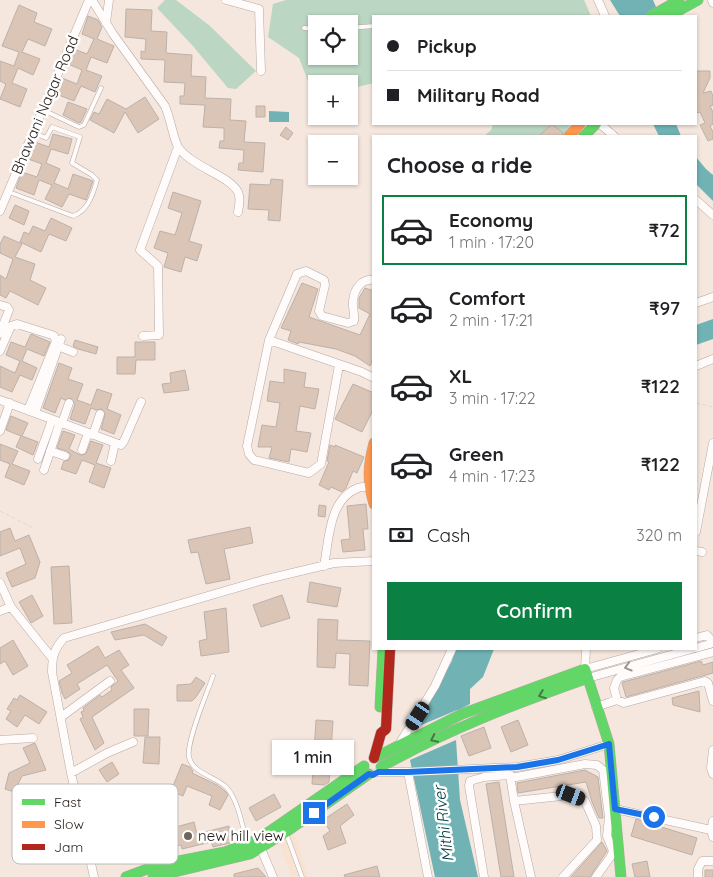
<!DOCTYPE html>
<html lang="en">
<head>
<meta charset="utf-8">
<style>
	body { margin:0; font-family:Quicksand,sans-serif; background:#f6f6f6; color:#202124; height:100vh; display:flex; flex-direction:column; font-size:19px; white-space:nowrap }
	* { box-sizing:border-box; margin:0 }
	p { font-size:16px; color:#757577 }
	.icon { flex:none; width:28px; height:28px; fill:none; stroke:currentColor; stroke-width:2; stroke-linecap:round; stroke-linejoin:round }
	.map { position:relative; flex:1; overflow:hidden }
	.sheet { position:absolute; left:372px; top:135px; width:325px; height:515px; display:flex; flex-direction:column; background:#fff; border-radius:0px; box-shadow:0 1px 4px #0004 }
	.sheet>* { flex:none }
	.banner { position:absolute; left:372px; top:15px; width:325px; height:110px; border-radius:0px; box-shadow:0 1px 4px #0004; display:grid; align-content:center; height:110px; padding:0 15px; background:#fff }
	.buttons { position:absolute; left:308px; top:15px; display:grid; gap:10px }
	.buttons a { display:grid; place-items:center; width:50px; height:50px; border-radius:0px; background:#fff; box-shadow:0 1px 4px #0004; font-size:25px }
	.end { position:absolute; width:22px; height:22px; margin:-11px; border:6px solid #1a73e8; background:#fff; box-shadow:0 0 0 2px #fff }
	.from { border-radius:50% }
	.bubble { position:absolute; height:35px; border-radius:0px; background:#fff; box-shadow:0 1px 4px #0004; font-size:16px; font-weight:600; line-height:35px; text-align:center }
	.car { position:absolute; width:15px; height:30px; margin:-15px -8px; border-radius:6px; box-shadow:0 0 4px 1px #0007; background:linear-gradient(#222 24%,#8ab4d8 0 40%,#222 0 76%,#8ab4d8 0 86%,#222 0) }
	.banner b { display:flex; align-items:center; gap:18px; height:48px; font-size:19px }
	.banner b+b { border-top:1px solid #e0e0e0 }
	.banner i { width:12px; height:12px; background:#202124 }
	ul { padding:0; list-style:none }
	li { display:flex; align-items:center; gap:15px; height:70px; margin:0 10px 8px; padding:0 5px; border:2px solid transparent; border-radius:0px }
	li div { flex:1 }
	li b { display:block; font-size:19px }
	li em { font-style:normal; font-weight:600 }
	li.active { border-color:#0b8043 }
	li>.icon { width:45px; height:45px; stroke-width:1.5 }
	h2 { padding:0 15px; font-size:22px; line-height:60px }
	.pay { display:flex; align-items:center; gap:12px; height:55px; padding:0 15px; font-size:19px }
	.pay p { margin-inline-start:auto }
	.cta { display:flex; gap:10px; margin-top:auto; padding:10px 15px }
	.cta a { flex:1; height:58px; border-radius:0px; background:#0b8043; color:#fff; font-size:20px; font-weight:600; line-height:58px; text-align:center }
	.map>svg:first-child { display:block }
	.built { fill:#f8e2d1 }
	.green { fill:#bbd6c2; fill-rule:evenodd }
	.water { fill:#71b3b5 }
	.pier { fill:#f5e7de }
	.building { fill:#dac5b6; stroke:#bcb1aa }
	.lines { fill:none; stroke-linecap:round; stroke-linejoin:round }
	.lane-casing { stroke:#b5aaa4; stroke-width:5 }
	.street-casing { stroke:#b5aaa4; stroke-width:9 }
	.fast-casing { stroke:#b5aaa4; stroke-width:11 }
	.slow-casing { stroke:#b5aaa4; stroke-width:11 }
	.jam-casing { stroke:#b5aaa4; stroke-width:11 }
	.path { stroke:#ddd9d6; stroke-width:1; stroke-dasharray:4 2.5; stroke-linecap:butt }
	.lane { stroke:#fefbfa; stroke-width:4 }
	.street { stroke:#fefbfa; stroke-width:8 }
	.fast { stroke:#63d668; stroke-width:10 }
	.slow { stroke:#ff974d; stroke-width:10 }
	.jam { stroke:#b3261e; stroke-width:10 }
	.oneway { stroke:#9c9794 }
	.oneway2 { stroke:#447a40 }
	.route { stroke:#1a73e8; stroke-width:6 }
	.poi-dot { fill:#6e645d; stroke:#fff; stroke-width:2 }
	.labels { text-anchor:middle; stroke-width:5; stroke-linejoin:round; paint-order:stroke }
	.street-label { font-size:15px; fill:#251d17; stroke:#fff }
	.poi-label { font-size:15px; fill:#251d17; stroke:#fff; text-anchor:start }
	.water-label { font-size:16px; font-style:italic; fill:#034246; stroke:#fff }
	.key { fill:#fff; stroke:#bebbb9; stroke-width:1 }
	.key-label { font-size:14px; fill:#251d17 }
</style>
</head>
<body>
<div class="map">
<svg width="713" height="877" viewBox="0 0 713 877">
	<rect width="100%" height="100%" fill="#f5e7de"/>
	<path class="built" d="M295 835 308 877H292L279 844Z"/>
	<path class="green" d="M165 0H176L210 26 256 71 236 89 228 88 192 45 157 8Z
		M286 0H584L591 16H374V83L349 89V84H316V96H314L299 58 268 37 273 4ZM316 24H349V56H316Z
		M493 124H571L563 136H484L491 130Z"/>
	<path class="water" d="M610 0H653L660 16H620Z
		M269 111 289 112V122H269Z
		M653 124H676L681 136H659Z
		M696 157 706 169 713 175V201L696 184Z
		M713 319V339L696 345V325Z
		M455 649H494L483 677 470 689V704L457 711 456 740 460 800 478 877H435L410 760 412 730 452 661Z"/>
	<path class="pier" d="M457 710 456 740 410 760 412 729Z"/>
	<path class="building" d="M19 5 37 13 34 22 52 29 45 46 28 39 22 52 40 59 33 75 18 68 12 83 27 89 20 107 0 99 6 84 0 81V61L14 66 19 52 2 46Z
		M126 9 152 10 151 31 167 32 166 53 192 55 191 76 206 77 205 98 231 99 230 120 246 121 244 142 265 143 263 172 238 170 239 163H243L244 150 219 148 220 141H224V128L203 127 205 105 180 104V96H184L185 83 164 82 165 60 141 59V51L145 52 146 39 125 37Z
		M88 16 98 20 102 27 97 39 114 46 107 63 91 57 86 70 102 76 95 92 81 86 74 101 56 94 62 78 77 84 82 70 68 64 74 49 87 54 94 39 82 34Z
		M696 71H710V78L703 93 711 91 713 96V105L710 106 713 112V124L710 126 713 132V139L708 141 700 125 705 123 700 112 696 113Z
		M145 97 159 119 138 133 125 112 114 133 90 120 94 112 99 114 107 99 126 109Z
		M68 102 87 109 81 122 79 123 63 115Z
		M256 106H265V117H256Z
		M552 124 563 133 562 136H539Z
		M286 127 293 133 288 140 280 135Z
		M53 134 72 139 68 154 51 149 46 163 60 169 54 183 68 189 73 174 93 181 86 200 69 194 62 207 45 199 52 185 39 180 34 195 16 188 22 172 37 177 42 164 28 159 35 142 49 147Z
		M271 179 283 180 280 221 268 220 269 210 248 209 250 184 270 185Z
		M173 192 201 201 189 241 202 245 197 261 185 257 181 272 164 267 168 253 154 248 160 231 175 235 182 213 168 208Z
		M15 205 29 211 24 225 9 218Z
		M51 218 72 228 66 241 49 234 41 252 20 242 24 232 29 234 33 226 45 231Z
		M4 236 22 244 15 257 35 264 30 280 46 288 38 305 10 291 6 298 0 295V275L6 279 13 259 0 253V244Z
		M302 283 318 289 309 317 360 335 370 314 359 308V298L365 288 374 291V356L370 366 355 356 336 349 299 342 298 344 288 340 291 331 281 328Z
		M31 334 50 342 44 356 27 349 22 361 37 368 32 380 20 375 12 392 0 387V366L15 373 20 361 6 355 11 342 25 347Z
		M75 340 98 347 96 354 78 349 73 346Z
		M135 342H155V360H136L135 374H117V357H135Z
		M59 363 72 368 68 379 83 384 77 400 91 405 97 389 112 394 107 409 121 415 114 434 101 429 105 415 102 409 96 410 91 408 85 424 70 419 75 404 71 398 65 400 61 398 55 413 43 408Z
		M284 369 306 373 304 387 319 389 315 409 300 406 296 431 311 433 307 452 291 449 289 462 269 458 272 447H258L262 425 276 427 280 403 267 401 270 381 284 383Z
		M185 370 189 390 164 393 162 384 171 383 170 373Z
		M353 384 374 393V408L362 432 335 419Z
		M11 416 28 423 22 436 38 442 33 455 16 447 21 436 6 430Z
		M63 431 75 435 69 449 80 455 86 454 91 441 103 445 96 463 111 468 104 488 89 482 95 465 82 460 76 474 61 469 64 461 69 460 71 455 67 451 57 448Z
		M0 444 18 451 12 464 30 471 24 485 5 477 10 464 0 460Z
		M330 445 335 447V445L364 457 357 473 353 471 346 488 342 492 331 487 329 490 319 485 329 462 327 461Z
		M366 504 368 529H363L365 550 343 552 341 540 350 539 347 506Z
		M319 505 326 506 325 517 318 516Z
		M250 527 253 543 224 549 230 579 206 584 198 552 191 553 188 540Z
		M10 528 15 541 29 535 40 562 35 578 12 587 6 573 26 564 20 548 0 556V532Z
		M69 566 72 623 54 624 51 567Z
		M310 582 341 588 337 607 307 602Z
		M32 595 43 616 31 623 19 602Z
		M282 595 290 618 261 627 253 605Z
		M226 608 229 652 201 656 199 641 207 639 204 612Z
		M318 619 338 620 337 640 370 641 368 686 349 685 350 654 336 653 335 668 317 667Z
		M145 624 167 637 162 646 144 635 115 640 111 632Z
		M13 640 28 666 13 675 5 661 0 664V648Z
		M98 646 105 658 119 650 129 665 121 670 134 688 92 717 104 743 95 750 80 719 83 717 81 712 84 711 83 708 100 695 102 697 112 690 111 687 118 681 107 665 77 684 80 689 65 699 62 693 59 681 72 673 67 665Z
		M701 661 703 665 713 662V673L626 697 622 683 623 682Z
		M196 677 205 683 196 697 192 701H177V685L191 684Z
		M699 691 700 712 673 705 672 698Z
		M20 695 47 712 39 724 25 715 17 727 6 719 11 711 7 709 14 698 17 700Z
		M134 709H149L148 736H134Z
		M316 720 333 721 329 782 324 785 312 784Z
		M518 720 528 745 511 752 501 727Z
		M484 727 491 748 469 756 461 736Z
		M145 737H160L159 764 143 763Z
		M35 743 46 770 22 776 14 792 5 789 9 773 30 763 23 748Z
		M112 762 119 774 107 782 99 770Z
		M182 764 190 767 193 771 192 773 217 785 225 791 228 795 220 810 209 805 212 796 187 786 183 796 171 791Z
		M585 770 598 777 603 818H599L592 802 586 782 518 793 517 783Z
		M499 782 514 877H501L486 784Z
		M274 794 281 807 256 821 249 808Z
		M347 804 354 815 340 826 346 843 328 850 323 836 330 831 323 820Z
		M636 819 697 838 692 855 631 836Z
		M194 822 197 834 229 826 230 843 213 847 211 842 182 849 181 845 147 852 145 838 177 831 176 827Z
		M602 842 607 851 590 877H571Z
		M647 861 650 877H635L632 864Z
		M377 866 380 877H345L344 875Z
		M258 868 266 877H234V874Z
		M705 870H713V877H705Z"/>
	<g class="lines">
		<defs>
			<path id="lane" d="M304 28 316 29
				M349 28 374 26
				M43 110 79 127 84 125 101 88
				M9 192 73 216C88 211 93 194 97 180L92 175 72 163 80 137 52 127 46 138 32 132
				M213 676C207 693 186 742 189 757 192 773 216 777 226 787 238 799 243 828 247 844
				M286 833 302 877"/>
			<path id="street" d="M92 0 113 34 165 106C171 120 172 134 178 147L140 250 158 266 159 335 143 336
				M226 0 259 9 261 71
				M598 0 605 16
				M712 0 713 3
				M106 23 109 0
				M600 124 614 136
				M178 147C192 167 230 176 238 192 241 198 239 206 238 212
				M696 200 713 215
				M0 211 89 0
				M696 303 713 297
				M0 305 7 307 9 310 0 333
				M269 340 297 274 306 271 324 280 325 285 319 311 322 316 348 323 354 321C355 314 352 307 353 301 354 289 362 278 374 280
				M58 346 73 352
				M0 351 11 326 17 324 52 335 54 336 56 341 28 410
				M339 365 321 464 309 473 254 460 249 454 247 446 269 340 362 372 374 378
				M696 366 713 359
				M0 400 121 445 124 441 141 402
				M35 413 61 339
				M62 423 69 403
				M0 431 10 403
				M93 435 100 414
				M82 450 88 433
				M50 451 65 456
				M38 459 52 420
				M111 461 115 443
				M44 470 60 422
				M696 532 713 443
				M696 551 702 552
				M324 566C329 539 329 499 358 488 362 486 369 487 374 487
				M0 583 11 607 52 658
				M0 611 11 607
				M696 638 707 635 712 641 710 644 696 648
				M586 649 585 669 657 649
				M588 678 692 649
				M617 700 614 688 617 680 620 677 713 652
				M596 707 617 700 624 703 705 681 708 683 713 701
				M61 717 110 681
				M0 740 33 738
				M398 746 435 686 452 649
				M713 750 711 768 713 774
				M378 772H408L517 767 558 760 609 744
				M408 772 428 877
				M71 773 107 753 133 742
				M510 775 514 801 571 795 585 801 596 826 597 840 563 877
				M511 778 585 764 597 765 603 770 609 817 607 836 613 851 611 856 596 877
				M514 801 531 877
				M615 809 711 830
				M713 821 711 830 713 837
				M259 844 273 877
				M94 877 71 773 52 672C52 657 54 649 64 638L263 580 334 563 374 561
				M484 877 469 786 470 781 484 777 510 775
				M698 877V869L702 861H713"/>
			<path id="fast" d="M651 16 679 0
				M669 16 698 0
				M584 136 596 124
				M380 707 383 649
				M374 758 462 714 585 669 609 744 621 877
				M381 767C447 730 517 703 588 678
				M126 877 158 865 225 852 257 840 364 766
				M153 877 250 854 286 832 369 774"/>
			<path id="slow" d="M569 136 580 124
				M374 443C368 466 367 481 374 504"/>
			<path id="jam" d="M374 758 381 733 386 729 390 649"/>
		</defs>
		<use href="#lane" class="lane-casing"/>
		<use href="#street" class="street-casing"/>
		<use href="#fast" class="fast-casing"/>
		<use href="#slow" class="slow-casing"/>
		<use href="#jam" class="jam-casing"/>
		<path class="path" d="M696 403 713 407
			M0 511 33 528"/>
		<use href="#lane" class="lane"/>
		<use href="#street" class="street"/>
		<use href="#fast" class="fast"/>
		<use href="#slow" class="slow"/>
		<use href="#jam" class="jam"/>
	</g>
	<defs><path id="oneway-chevron" d="M-2-3.5L2.5 0L-2 3.5" fill="none" stroke-width="1.6" stroke-linecap="round" stroke-linejoin="round" transform="scale(1.25)"/></defs>
	<use class="oneway" href="#oneway-chevron" transform="translate(628 667) rotate(164)"/>
	<g class="oneway2">
		<use href="#oneway-chevron" transform="translate(542 695) rotate(159)"/>
		<use href="#oneway-chevron" transform="translate(434 739) rotate(154)"/>
	</g>
	<g class="lines">
		<path class="route" d="M314 813 369 774 373 775 378 772H408L517 767 558 760 609 744 615 809 654 817"/>
	</g>
	<circle class="poi-dot" cx="188" cy="836" r="5"/>
	<g class="labels">
		<g class="street-label">
			<text transform="translate(45 105) rotate(-67)" y="5">Bhawani Nagar Road</text>
		</g>
		<g class="poi-label">
			<text x="198" y="841">new hill view</text>
		</g>
		<g class="water-label">
			<text transform="translate(443 824) rotate(-97)" y="6">Mithi River</text>
		</g>
	</g>
	<rect x="12" y="784" width="166" height="80" rx="8" class="key"/>
	<rect x="22" y="799" width="23" height="6" fill="#63d668"/>
	<rect x="22" y="821" width="23" height="7" fill="#ff974d"/>
	<rect x="22" y="844" width="23" height="6" fill="#b3261e"/>
	<g class="key-label">
		<text x="54" y="807">Fast</text>
		<text x="54" y="829">Slow</text>
		<text x="54" y="852">Jam</text>
	</g>
</svg>
<div class="buttons">
<a><svg class="icon" aria-label="locate" viewBox="0 0 24 24"><circle cx="12" cy="12" r="6"/><path d="M12 2v4M12 18v4M2 12h4M18 12h4"/></svg></a>
<a>+</a>
<a>−</a>
</div>
<i class="end from" style="left:654px;top:817px"></i>
<i class="end" style="left:314px;top:813px"></i>
<div class="bubble" style="left:272px;top:740px;width:82px">1 min</div>
<i class="car" style="left:418px;top:716px;rotate:213deg"></i>
<i class="car" style="left:571px;top:795px;rotate:111deg"></i>
<div class="banner">
<b><i class="from"></i>Pickup</b>
<b><i></i>Military Road</b>
</div>
<section class="sheet">
<h2>Choose a ride</h2>
<ul>
<li class="active"><svg class="icon" aria-label="car" viewBox="0 0 24 24"><path d="M5 17H2v-5l4-1 3-4h7l3 4 3 1v5h-3M9 17h6M6 11h13"/><circle cx="7" cy="17" r="2"/><circle cx="17" cy="17" r="2"/></svg><div><b>Economy</b><p>1 min · 17:20</p></div><em>₹72</em></li>
<li><svg class="icon" aria-label="car" viewBox="0 0 24 24"><path d="M5 17H2v-5l4-1 3-4h7l3 4 3 1v5h-3M9 17h6M6 11h13"/><circle cx="7" cy="17" r="2"/><circle cx="17" cy="17" r="2"/></svg><div><b>Comfort</b><p>2 min · 17:21</p></div><em>₹97</em></li>
<li><svg class="icon" aria-label="car" viewBox="0 0 24 24"><path d="M5 17H2v-5l4-1 3-4h7l3 4 3 1v5h-3M9 17h6M6 11h13"/><circle cx="7" cy="17" r="2"/><circle cx="17" cy="17" r="2"/></svg><div><b>XL</b><p>3 min · 17:22</p></div><em>₹122</em></li>
<li><svg class="icon" aria-label="car" viewBox="0 0 24 24"><path d="M5 17H2v-5l4-1 3-4h7l3 4 3 1v5h-3M9 17h6M6 11h13"/><circle cx="7" cy="17" r="2"/><circle cx="17" cy="17" r="2"/></svg><div><b>Green</b><p>4 min · 17:23</p></div><em>₹122</em></li>
</ul>
<div class="pay"><svg class="icon" aria-label="cash" viewBox="0 0 24 24"><path d="M3 7h18v10H3z"/><circle cx="12" cy="12" r="2"/></svg>Cash<p>320 m</p></div>
<div class="cta"><a>Confirm</a></div>
</section>
</div>
</body>
</html>
